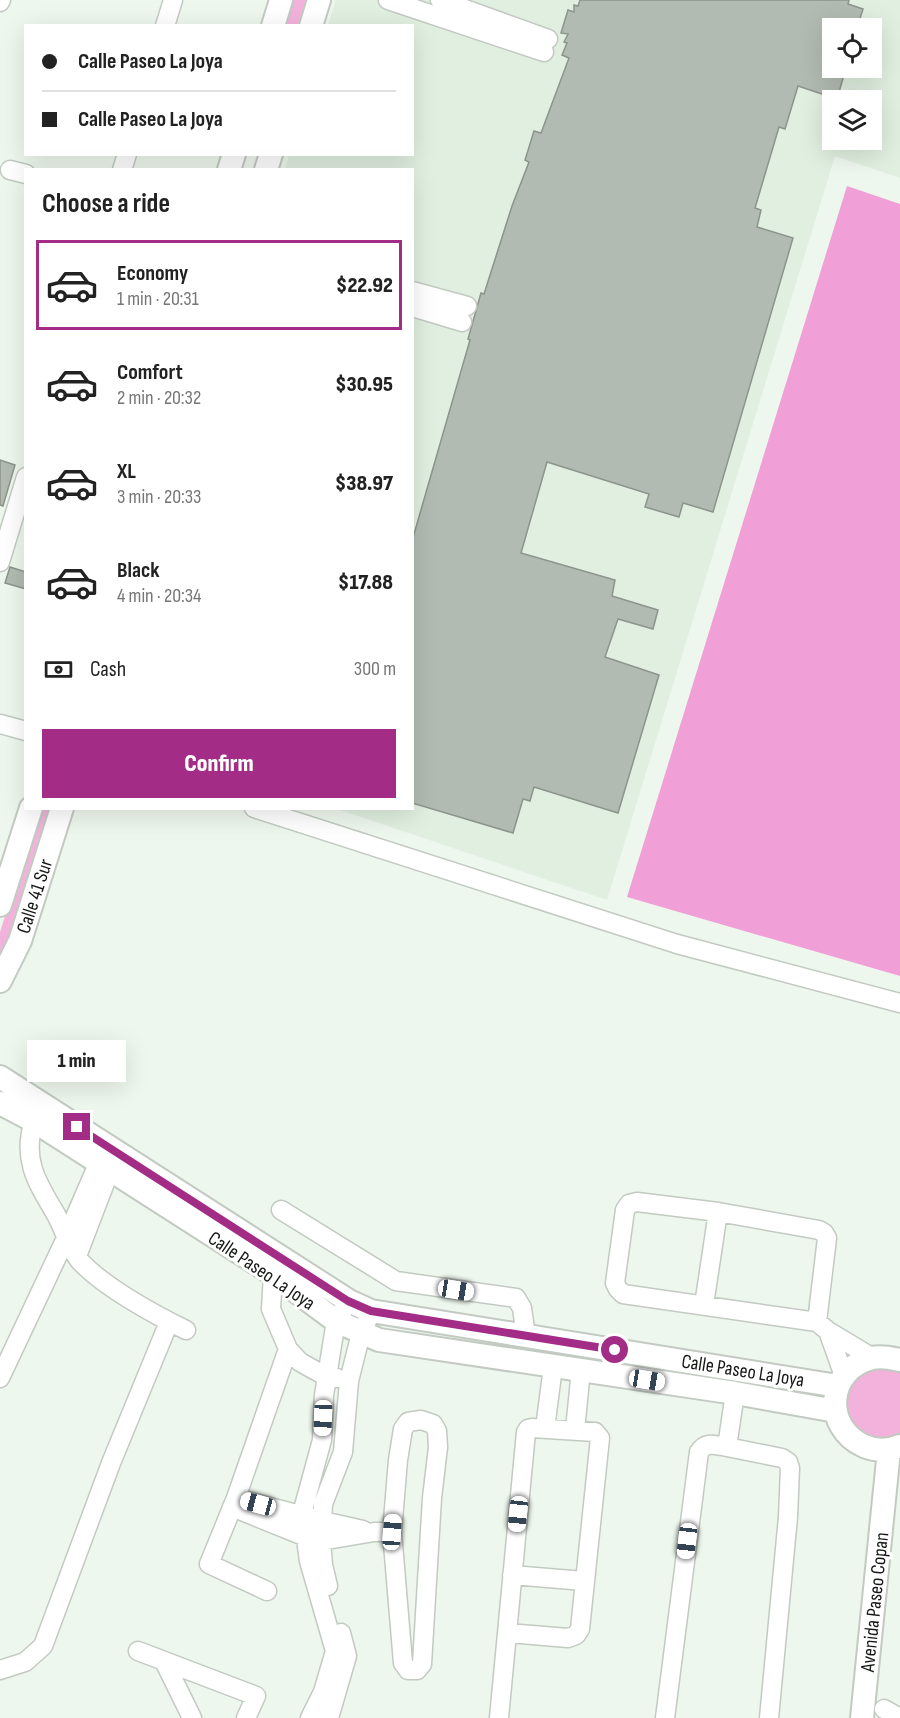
<!DOCTYPE html>
<html lang="en">
<head>
<meta charset="utf-8">
<style>
	body { margin:0; font-family:"Sofia Sans Condensed",sans-serif; background:#f6f6f6; color:#222; height:100vh; display:flex; flex-direction:column; font-size:22px; white-space:nowrap }
	* { box-sizing:border-box; margin:0 }
	p { font-size:20px; color:#767676 }
	.icon { flex:none; width:33px; height:33px; fill:none; stroke:currentColor; stroke-width:2; stroke-linecap:round; stroke-linejoin:round }
	.map { position:relative; flex:1; overflow:hidden }
	.details { position:absolute; left:24px; top:168px; width:390px; height:642px; display:flex; flex-direction:column; background:#fff; border-radius:0px; box-shadow:0 6px 24px #0002 }
	.details>* { flex:none }
	.guide { position:absolute; left:24px; top:24px; width:390px; height:132px; border-radius:0px; box-shadow:0 6px 24px #0002; display:grid; align-content:center; height:132px; padding:0 18px; background:#fff }
	.tools { position:absolute; left:822px; top:18px; display:grid; gap:12px }
	.tools a { display:grid; place-items:center; width:60px; height:60px; border-radius:0px; background:#fff; box-shadow:0 6px 24px #0002; font-size:30px }
	.end { position:absolute; width:27px; height:27px; margin:-14px; border:8px solid #a32d86; background:#fff; box-shadow:0 0 0 3px #fff }
	.from { border-radius:50% }
	.bubble { position:absolute; height:42px; border-radius:0px; background:#fff; box-shadow:0 6px 24px #0002; font-size:20px; font-weight:800; line-height:42px; text-align:center }
	.car { position:absolute; width:18px; height:36px; margin:-18px -9px; border-radius:8px; box-shadow:0 0 4px 2px #0007; background:linear-gradient(#fff 24%,#345 0 40%,#fff 0 76%,#345 0 86%,#fff 0) }
	.guide b { display:flex; align-items:center; gap:21px; height:57px; font-size:22px }
	.guide b+b { border-top:2px solid #e0e0e0 }
	.guide i { width:15px; height:15px; background:#222 }
	ul { padding:0; list-style:none }
	li { display:flex; align-items:center; gap:18px; height:90px; margin:0 12px 9px; padding:0 6px; border:3px solid transparent; border-radius:0px }
	li div { flex:1 }
	li b { display:block; font-size:22px }
	li em { font-style:normal; font-weight:800 }
	li.on { border-color:#a32d86 }
	li>.icon { width:54px; height:54px; stroke-width:1.5 }
	h2 { padding:0 18px; font-size:27px; line-height:72px }
	.pay { display:flex; align-items:center; gap:15px; height:66px; padding:0 18px; font-size:22px }
	.pay p { margin-inline-start:auto }
	.cta { display:flex; gap:12px; margin-top:auto; padding:12px 18px }
	.cta a { flex:1; height:69px; border-radius:0px; background:#a32d86; color:#fff; font-size:24px; font-weight:800; line-height:69px; text-align:center }
	.map>svg:first-child { display:block }
	.built { fill:#e0efe0; fill-rule:evenodd }
	.green { fill:#f2b2dc }
	.forest { fill:#f1a0d7 }
	.building { fill:#b2bbb2; stroke:#8c948c; stroke-width:1.5 }
	.lines { fill:none; stroke-linecap:round; stroke-linejoin:round }
	.minor-casing { stroke:#c2cac2; stroke-width:21 }
	.major-casing { stroke:#c2cac2; stroke-width:26 }
	.minor { stroke:#fff; stroke-width:18 }
	.major { stroke:#fff; stroke-width:22 }
	.route { stroke:#a32d86; stroke-width:8 }
	.labels { text-anchor:middle; stroke-width:6; stroke-linejoin:round; paint-order:stroke }
	.street-label { font-size:20px; fill:#151815; stroke:#fff }
</style>
</head>
<body>
<div class="map">
<svg width="900" height="1718" viewBox="0 0 900 1718">
	<rect width="100%" height="100%" fill="#eef7ee"/>
	<path class="built" d="M336 0H900V178L835 156 607 900 337 809 412 808V170H285L289 155 412 154V26L328 25ZM832 28H872V68H832ZM832 100H872V140H832Z"/>
	<path class="green" d="M291 0H306L298 25 282 26Z
		M39 809H53L16 923 0 960V932Z
		M885 1367 900 1372V1438L888 1443 855 1431 846 1416 845 1397 853 1381 867 1370Z"/>
	<path class="forest" d="M847 186 900 204V976L627 897Z"/>
	<path class="building" d="M580 0H849L848 4 863 9 857 28H832V68H846L837 99 798 86 785 129 779 127 755 208 761 210 757 227 793 238 713 512 683 503 679 517 645 507 649 494 547 462 521 553 615 580 612 596 658 610 653 629 618 619 605 657 659 675 618 813 534 787 530 801 523 799 513 833 412 803V541L470 340 468 339 481 293 484 294 512 206 529 162 525 160 534 131 541 133 569 58 562 55 567 43 564 42 568 34 561 33 568 10 574 12V5L578 6Z
		M0 460 15 465 3 506 0 505Z
		M10 567 26 572V589L5 583Z"/>
	<g class="lines">
		<defs>
			<path id="minor" d="M388 0 544 52
				M440 0 548 39
				M0 2 1 0
				M165 26 173 0
				M10 170 26 174
				M122 170 127 154
				M412 291 467 306
				M412 307 462 322
				M0 562 26 477
				M0 724 26 731
				M254 808 677 944 900 1003
				M34 1121C22 1158 36 1181 54 1211 64 1227 67 1245 79 1260 102 1286 155 1315 186 1330
				M281 1210 396 1281 516 1298 522 1308 526 1336
				M77 1256 110 1170
				M273 1274 271 1309 288 1349 300 1362 327 1377 337 1378
				M704 1305 718 1212
				M817 1322 827 1238 824 1233 819 1230 718 1212 637 1202 629 1204 625 1210 615 1283 618 1289 623 1294 817 1322 828 1331 873 1358
				M828 1331 844 1376
				M0 1378 66 1238 98 1164
				M735 1393 727 1447 782 1458 788 1462 790 1468 788 1517 769 1718
				M421 1420 433 1424 437 1431 438 1447 432 1498 422 1664 417 1670H408L403 1663 392 1532 398 1460 403 1429 408 1422Z
				M545 1428 553 1367
				M575 1430 581 1370
				M236 1498 323 1521 363 1530
				M232 1507 306 1537 321 1541 374 1532H392
				M512 1575 584 1581
				M328 1586 323 1565 321 1541 323 1504 343 1452 349 1381 361 1333 367 1321
				M267 1591 209 1564 236 1498 288 1349
				M138 1651 256 1696 246 1718
				M164 1661 192 1718
				M0 1670 25 1662 43 1646 111 1463 169 1322
				M884 1709 900 1718
				M310 1718 323 1692 335 1651 309 1561 303 1516 304 1506 322 1440 324 1395 336 1321 349 1301
				M329 1718 347 1656 341 1633
				M499 1718 526 1432 528 1429 532 1428 595 1432 600 1438 580 1629 576 1635 568 1638 507 1633
				M665 1718 699 1452C706 1441 715 1445 727 1447"/>
			<path id="major" d="M273 26 281 0
				M311 26 319 0
				M229 170 234 154
				M266 170 271 154
				M0 905 31 808
				M0 981 20 941 62 808
				M0 1077 349 1301 371 1311 838 1386
				M0 1103 34 1121 273 1274 336 1321 379 1340 735 1393 836 1411
				M900 1360C891 1358 881 1356 872 1358 827 1369 822 1427 864 1446 876 1451 888 1451 900 1446
				M862 1718 889 1450"/>
		</defs>
		<use href="#minor" class="minor-casing"/>
		<use href="#major" class="major-casing"/>
		<use href="#minor" class="minor"/>
		<use href="#major" class="major"/>
	</g>
	<g class="lines">
		<path class="route" d="M77 1127 348 1301 371 1311 615 1350"/>
	</g>
	<g class="labels">
		<g class="street-label">
			<text transform="translate(34 896) rotate(-72)" y="7">Calle 41 Sur</text>
			<text transform="translate(262 1270) rotate(34)" y="7">Calle Paseo La Joya</text>
			<text transform="translate(743 1370) rotate(9)" y="7">Calle Paseo La Joya</text>
			<text transform="translate(874 1602) rotate(-84)" y="7">Avenida Paseo Copan</text>
		</g>
	</g>
</svg>
<div class="tools">
<a><svg class="icon" aria-label="locate" viewBox="0 0 24 24"><circle cx="12" cy="12" r="6"/><path d="M12 2v4M12 18v4M2 12h4M18 12h4"/></svg></a>
<a><svg class="icon" aria-label="layers" viewBox="0 0 24 24"><path d="M12 4l9 5-9 5-9-5zM3 14l9 5 9-5"/></svg></a>
</div>
<i class="end from" style="left:615px;top:1350px"></i>
<i class="end" style="left:77px;top:1127px"></i>
<div class="bubble" style="left:27px;top:1040px;width:99px">1 min</div>
<i class="car" style="left:456px;top:1290px;rotate:99deg"></i>
<i class="car" style="left:647px;top:1380px;rotate:99deg"></i>
<i class="car" style="left:323px;top:1418px;rotate:182deg"></i>
<i class="car" style="left:258px;top:1504px;rotate:285deg"></i>
<i class="car" style="left:518px;top:1514px;rotate:186deg"></i>
<i class="car" style="left:392px;top:1532px;rotate:4deg"></i>
<i class="car" style="left:687px;top:1541px;rotate:187deg"></i>
<div class="guide">
<b><i class="from"></i>Calle Paseo La Joya</b>
<b><i></i>Calle Paseo La Joya</b>
</div>
<section class="details">
<h2>Choose a ride</h2>
<ul>
<li class="on"><svg class="icon" aria-label="car" viewBox="0 0 24 24"><path d="M5 17H2v-5l4-1 3-4h7l3 4 3 1v5h-3M9 17h6M6 11h13"/><circle cx="7" cy="17" r="2"/><circle cx="17" cy="17" r="2"/></svg><div><b>Economy</b><p>1 min · 20:31</p></div><em>$22.92</em></li>
<li><svg class="icon" aria-label="car" viewBox="0 0 24 24"><path d="M5 17H2v-5l4-1 3-4h7l3 4 3 1v5h-3M9 17h6M6 11h13"/><circle cx="7" cy="17" r="2"/><circle cx="17" cy="17" r="2"/></svg><div><b>Comfort</b><p>2 min · 20:32</p></div><em>$30.95</em></li>
<li><svg class="icon" aria-label="car" viewBox="0 0 24 24"><path d="M5 17H2v-5l4-1 3-4h7l3 4 3 1v5h-3M9 17h6M6 11h13"/><circle cx="7" cy="17" r="2"/><circle cx="17" cy="17" r="2"/></svg><div><b>XL</b><p>3 min · 20:33</p></div><em>$38.97</em></li>
<li><svg class="icon" aria-label="car" viewBox="0 0 24 24"><path d="M5 17H2v-5l4-1 3-4h7l3 4 3 1v5h-3M9 17h6M6 11h13"/><circle cx="7" cy="17" r="2"/><circle cx="17" cy="17" r="2"/></svg><div><b>Black</b><p>4 min · 20:34</p></div><em>$17.88</em></li>
</ul>
<div class="pay"><svg class="icon" aria-label="cash" viewBox="0 0 24 24"><path d="M3 7h18v10H3z"/><circle cx="12" cy="12" r="2"/></svg>Cash<p>300 m</p></div>
<div class="cta"><a>Confirm</a></div>
</section>
</div>
</body>
</html>
